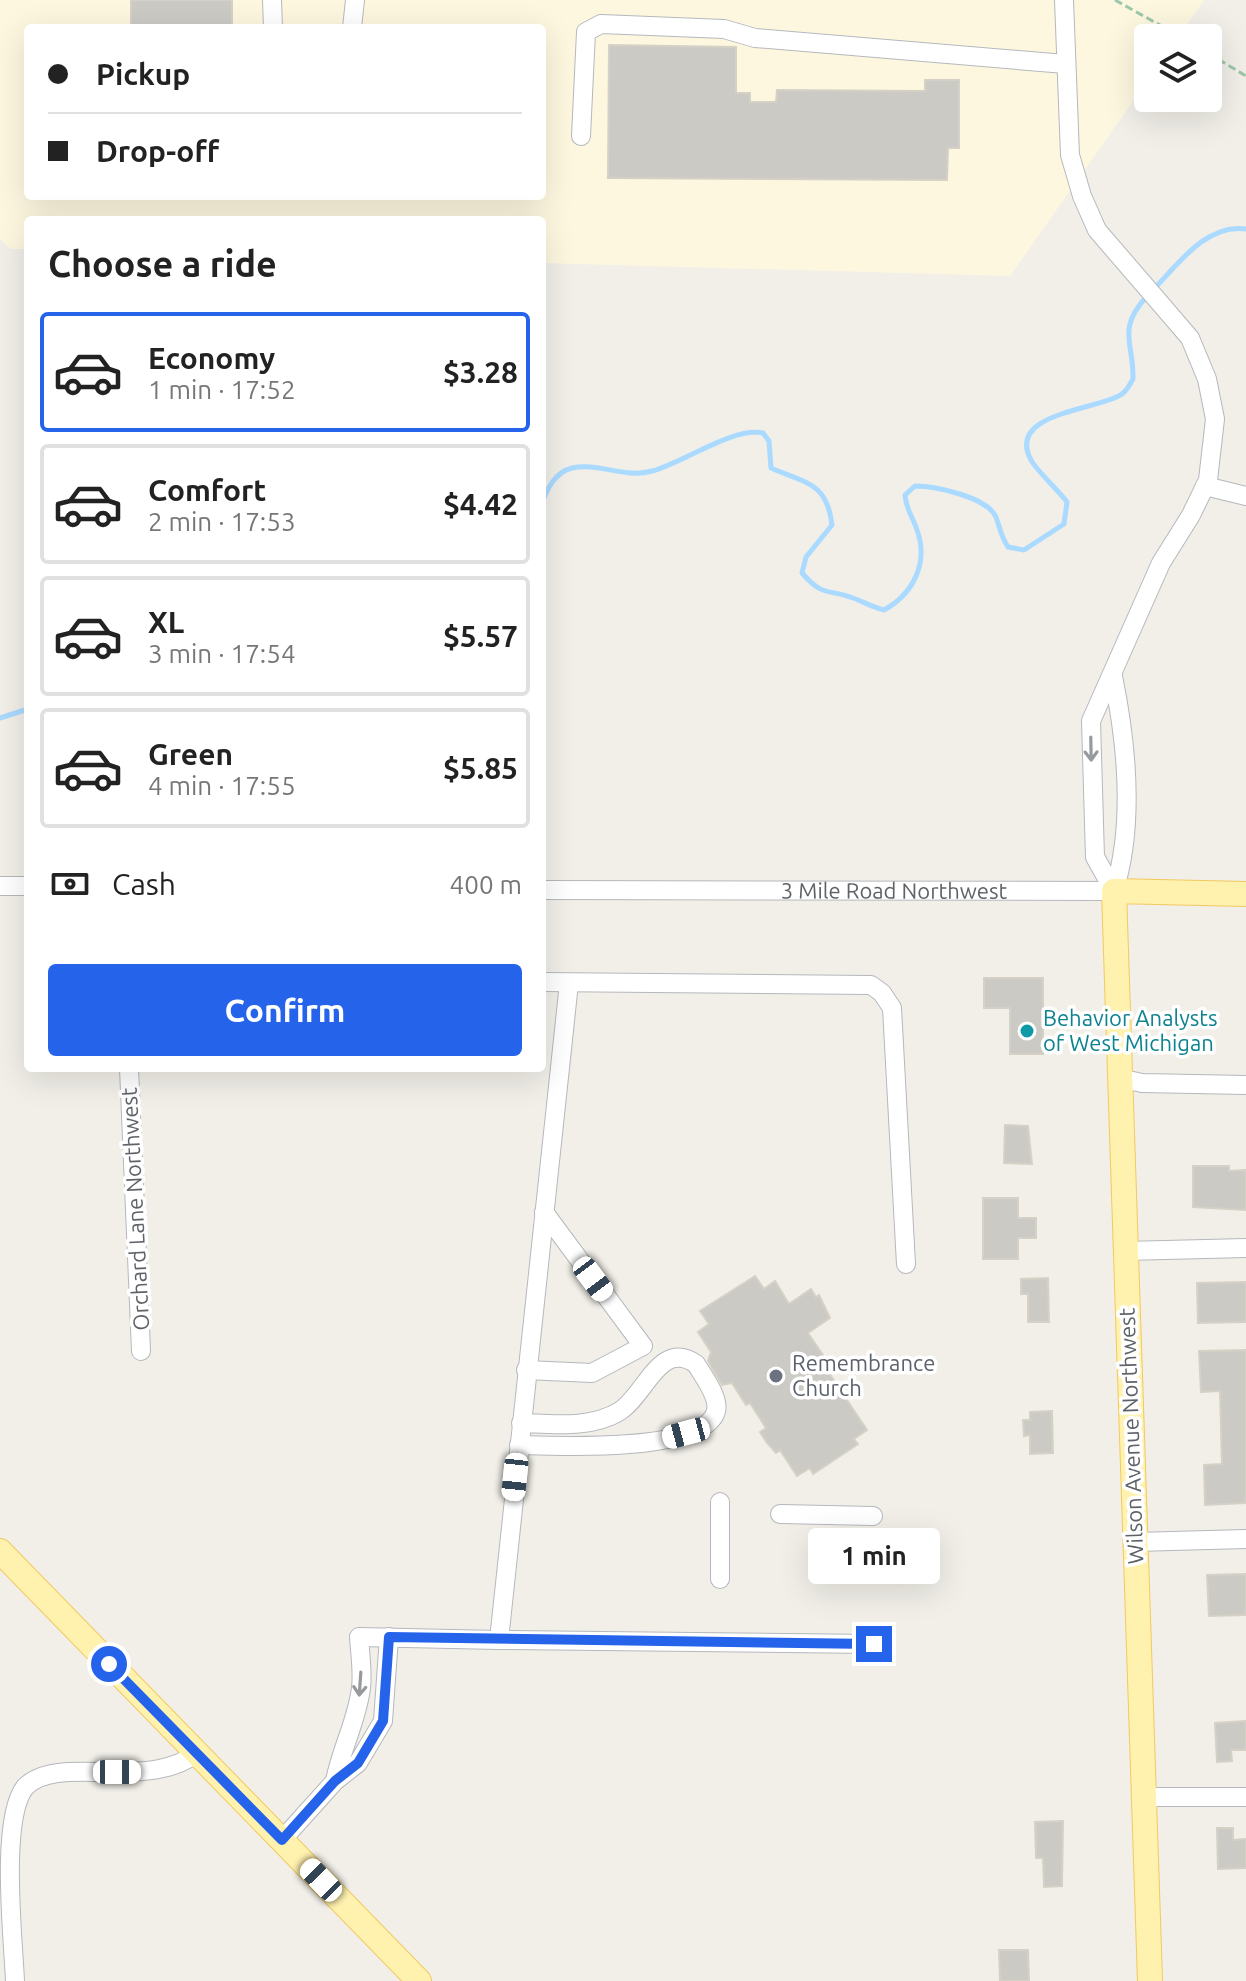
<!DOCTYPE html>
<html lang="en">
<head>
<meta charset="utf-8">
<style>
	body { margin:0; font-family:Ubuntu,sans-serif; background:#f6f6f6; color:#222; height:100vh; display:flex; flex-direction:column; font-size:30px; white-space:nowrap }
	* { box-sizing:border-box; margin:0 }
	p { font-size:26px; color:#767676 }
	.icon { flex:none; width:44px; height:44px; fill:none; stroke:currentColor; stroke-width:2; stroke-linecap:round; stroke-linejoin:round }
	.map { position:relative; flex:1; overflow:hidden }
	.drawer { position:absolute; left:24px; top:216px; width:522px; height:856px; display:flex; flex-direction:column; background:#fff; border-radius:8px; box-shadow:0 8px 32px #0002 }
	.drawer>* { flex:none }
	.top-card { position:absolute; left:24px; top:24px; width:522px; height:176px; border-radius:8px; box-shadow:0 8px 32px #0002; display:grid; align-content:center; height:176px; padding:0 24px; background:#fff }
	.buttons { position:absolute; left:1134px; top:24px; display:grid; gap:16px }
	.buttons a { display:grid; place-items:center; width:88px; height:88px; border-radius:8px; background:#fff; box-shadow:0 8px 32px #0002; font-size:40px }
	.end { position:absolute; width:36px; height:36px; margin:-18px; border:10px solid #2563eb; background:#fff; box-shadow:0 0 0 4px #fff }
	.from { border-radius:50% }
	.bubble { position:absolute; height:56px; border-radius:8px; background:#fff; box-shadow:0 8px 32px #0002; font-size:26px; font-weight:600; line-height:56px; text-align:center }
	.car { position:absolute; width:24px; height:48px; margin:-24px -12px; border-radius:10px; box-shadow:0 0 6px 2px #0007; background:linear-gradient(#fff 24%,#345 0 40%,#fff 0 76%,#345 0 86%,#fff 0) }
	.top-card b { display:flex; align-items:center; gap:28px; height:76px; font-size:30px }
	.top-card b+b { border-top:2px solid #e0e0e0 }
	.top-card i { width:20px; height:20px; background:#222 }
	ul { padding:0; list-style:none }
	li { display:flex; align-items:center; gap:24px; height:120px; margin:0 16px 12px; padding:0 8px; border:4px solid #e0e0e0; border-radius:8px }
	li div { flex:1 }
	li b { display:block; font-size:30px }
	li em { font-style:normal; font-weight:600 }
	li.selected { border-color:#2563eb }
	li>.icon { width:72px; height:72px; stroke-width:1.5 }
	h2 { padding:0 24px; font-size:36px; line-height:96px }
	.pay { display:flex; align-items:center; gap:20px; height:88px; padding:0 24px; font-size:30px }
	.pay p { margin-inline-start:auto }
	.primary-button { display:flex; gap:16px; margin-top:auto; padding:16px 24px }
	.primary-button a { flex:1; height:92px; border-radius:8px; background:#2563eb; color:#fff; font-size:32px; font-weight:600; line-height:92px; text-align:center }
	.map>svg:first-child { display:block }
	.commercial { fill:#fef7e0; fill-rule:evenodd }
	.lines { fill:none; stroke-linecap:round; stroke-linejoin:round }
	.stream { stroke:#aadaff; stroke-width:5 }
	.building { fill:#cccac5; stroke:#d6d1c6; stroke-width:2 }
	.minor-casing { stroke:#b5b8bc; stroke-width:20 }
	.major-casing { stroke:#f2c960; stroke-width:26 }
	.path { stroke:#9cc7a9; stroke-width:3; stroke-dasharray:8 4; stroke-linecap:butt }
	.minor { stroke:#fff; stroke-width:18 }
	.major { stroke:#fff2af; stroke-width:24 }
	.oneway { stroke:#979a9d }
	.route { stroke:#2563eb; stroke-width:10 }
	.culture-dot { fill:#0f9aa8; stroke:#fff; stroke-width:3 }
	.worship-dot { fill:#6b7280; stroke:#fff; stroke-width:3 }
	.labels { text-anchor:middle; stroke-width:7; stroke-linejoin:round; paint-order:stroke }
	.street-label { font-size:22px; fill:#5f6368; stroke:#fff }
	.culture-label { font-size:22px; fill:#0d838f; stroke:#fff; text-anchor:start }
	.worship-label { font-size:22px; fill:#5b616d; stroke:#fff; text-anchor:start }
</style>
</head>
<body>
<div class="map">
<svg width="1246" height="1981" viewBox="0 0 1246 1981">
	<rect width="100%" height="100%" fill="#f1efe8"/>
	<path class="commercial" d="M0 0H1204L1178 38H1148V80L1010 276 542 263V220H28V249H11L0 239ZM28 28H542V196H28Z"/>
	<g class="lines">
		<path class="stream" d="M1154 289C1178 264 1207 223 1246 229
			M542 505C546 490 555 472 572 468 599 462 624 479 652 471 685 462 732 427 763 433L769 441 771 468C805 483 827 482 832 525L806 557 802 573C824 598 827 588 853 598 864 602 872 607 884 610 913 594 929 563 917 530 913 517 906 510 905 495L915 486C935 486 987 497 996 517 1000 528 1001 537 1008 547L1024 550 1064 524 1067 502C1058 490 1036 470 1031 460 1005 412 1100 410 1122 394 1127 391 1130 384 1133 379 1134 342 1116 330 1147 296
			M0 718 28 709"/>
	</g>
	<path class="building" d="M131 0H232V28H131Z
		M609 45 736 47V93H750V102H776L777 90 925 91V80H959V148H948L947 180 608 178Z
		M984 978H1043V1054H1010V1008H984Z
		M1005 1125 1028 1126 1032 1164 1004 1163Z
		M1193 1166H1229V1171L1246 1170V1210L1193 1207Z
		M983 1198H1018V1218H1036V1238H1018V1259H983Z
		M755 1276 764 1289 775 1281 789 1304 811 1289 816 1297 819 1295 830 1318 808 1333 823 1355 819 1358 867 1430 854 1439 858 1444 813 1474 810 1468 797 1476 780 1450 776 1453 767 1443 760 1432 766 1428 750 1403 746 1405 732 1383 722 1385 708 1361 711 1352 698 1332 709 1324 700 1311Z
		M1048 1278 1049 1322H1028V1294H1021V1279Z
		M1246 1282V1322L1198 1323 1197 1283Z
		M1246 1350V1503L1205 1505 1204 1465 1222 1464 1220 1391 1201 1392 1199 1351Z
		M1052 1411 1053 1453 1030 1454V1435L1024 1436 1023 1420H1030V1412Z
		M1246 1574V1615L1209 1616 1207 1575Z
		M1246 1721V1750H1231L1232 1761 1217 1762 1215 1723Z
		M1063 1821 1062 1886 1044 1887 1043 1858H1036L1035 1822Z
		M1217 1828H1233V1840L1246 1839V1868L1218 1869Z
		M999 1950H1028L1029 1981H1000Z"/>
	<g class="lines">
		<defs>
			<g id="minor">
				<path d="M272 0 273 28"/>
				<path d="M1064 0 1070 155 1082 196 1097 230 1190 338 1207 379 1215 419 1208 480 1191 515 1161 563 1091 721 1095 857 1114 891"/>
				<path d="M352 28 355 0"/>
				<path d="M581 136 586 32 601 24 724 29 755 38 1065 64"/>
				<path d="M1205 486 1246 496"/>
				<path d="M1113 676C1127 745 1135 824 1114 891"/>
				<path d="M0 886H28"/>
				<path id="s1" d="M542 890 1114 891"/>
				<path d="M542 982 871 985 882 993 892 1008 906 1264"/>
				<path d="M129 1068 141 1351"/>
				<path d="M1119 1078 1142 1083 1246 1085"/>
				<path d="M1124 1251 1246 1248"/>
				<path d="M526 1370 592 1373 643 1346 544 1212"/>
				<path d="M519 1445C557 1446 697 1453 715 1414 722 1400 703 1376 696 1364 660 1339 646 1394 620 1411 591 1429 553 1424 521 1423"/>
				<path d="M780 1514 873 1516"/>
				<path d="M1135 1542 1246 1539"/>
				<path d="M720 1579V1502"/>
				<path d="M499 1640 874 1644"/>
				<path d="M335 1781C341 1749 357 1721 361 1688 363 1672 360 1653 359 1637L499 1640 569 983"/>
				<path d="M1144 1797H1246"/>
				<path d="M282 1840 335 1781 358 1763 383 1721 389 1637"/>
				<path d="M15 1981C13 1937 0 1819 25 1787 45 1766 89 1773 115 1772 144 1772 173 1771 197 1753"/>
			</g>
			<path id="major" d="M0 1551 419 1981
				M1150 1981 1114 891 1246 894"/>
		</defs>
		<use href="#minor" class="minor-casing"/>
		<use href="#major" class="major-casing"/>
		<path class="path" d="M1115 0 1183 38
			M1208 53 1246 76"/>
		<use href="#minor" class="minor"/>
		<use href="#major" class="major"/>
	</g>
	<defs><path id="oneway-shaft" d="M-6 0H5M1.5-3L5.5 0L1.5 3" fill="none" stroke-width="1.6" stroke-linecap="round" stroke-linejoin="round" transform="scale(2)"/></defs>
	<g class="oneway">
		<use href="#oneway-shaft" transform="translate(1091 749) rotate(89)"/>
		<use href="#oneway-shaft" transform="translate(360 1684) rotate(94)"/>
	</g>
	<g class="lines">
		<path class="route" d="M109 1664 282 1840 335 1781 358 1763 383 1721 389 1637 874 1644"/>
	</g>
	<circle class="culture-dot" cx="1027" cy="1031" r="8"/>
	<circle class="worship-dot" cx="776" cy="1376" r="8"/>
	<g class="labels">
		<g class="street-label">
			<text dy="8" stroke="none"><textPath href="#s1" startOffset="352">3 Mile Road Northwest</textPath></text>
			<text transform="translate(135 1209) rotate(-93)" y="8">Orchard Lane Northwest</text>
			<text transform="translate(1131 1436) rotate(-92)" y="8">Wilson Avenue Northwest</text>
		</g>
		<g class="culture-label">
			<text x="1043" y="1026">Behavior Analysts<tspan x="1043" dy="25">of West Michigan</tspan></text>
		</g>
		<g class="worship-label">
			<text x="792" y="1371">Remembrance<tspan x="792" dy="25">Church</tspan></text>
		</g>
	</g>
</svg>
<div class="buttons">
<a><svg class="icon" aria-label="layers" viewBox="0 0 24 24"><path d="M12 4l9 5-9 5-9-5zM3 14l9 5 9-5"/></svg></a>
</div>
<i class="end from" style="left:109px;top:1664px"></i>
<i class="end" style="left:874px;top:1644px"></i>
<div class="bubble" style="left:808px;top:1528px;width:132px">1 min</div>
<i class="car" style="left:593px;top:1279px;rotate:143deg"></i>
<i class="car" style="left:686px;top:1433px;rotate:255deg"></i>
<i class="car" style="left:515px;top:1477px;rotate:186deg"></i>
<i class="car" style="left:117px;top:1772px;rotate:90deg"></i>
<i class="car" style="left:321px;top:1880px;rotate:316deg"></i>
<div class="top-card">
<b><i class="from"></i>Pickup</b>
<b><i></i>Drop-off</b>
</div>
<section class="drawer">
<h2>Choose a ride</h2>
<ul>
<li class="selected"><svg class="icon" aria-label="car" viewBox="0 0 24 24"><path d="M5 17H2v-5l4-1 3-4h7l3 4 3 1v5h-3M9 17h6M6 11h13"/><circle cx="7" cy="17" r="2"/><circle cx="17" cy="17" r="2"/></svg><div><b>Economy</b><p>1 min · 17:52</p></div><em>$3.28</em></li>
<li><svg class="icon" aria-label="car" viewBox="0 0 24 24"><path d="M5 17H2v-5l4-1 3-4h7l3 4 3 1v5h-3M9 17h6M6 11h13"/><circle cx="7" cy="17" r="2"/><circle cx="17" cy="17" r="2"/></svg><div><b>Comfort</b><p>2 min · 17:53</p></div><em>$4.42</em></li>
<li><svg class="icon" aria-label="car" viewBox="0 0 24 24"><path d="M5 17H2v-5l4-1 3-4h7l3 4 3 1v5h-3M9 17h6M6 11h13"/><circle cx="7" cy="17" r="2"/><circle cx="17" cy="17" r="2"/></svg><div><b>XL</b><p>3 min · 17:54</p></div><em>$5.57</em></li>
<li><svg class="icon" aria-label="car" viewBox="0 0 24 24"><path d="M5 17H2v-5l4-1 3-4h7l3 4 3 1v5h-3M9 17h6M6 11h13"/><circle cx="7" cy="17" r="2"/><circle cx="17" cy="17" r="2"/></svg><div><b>Green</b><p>4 min · 17:55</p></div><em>$5.85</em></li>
</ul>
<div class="pay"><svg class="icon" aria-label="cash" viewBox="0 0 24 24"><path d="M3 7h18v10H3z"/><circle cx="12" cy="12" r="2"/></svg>Cash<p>400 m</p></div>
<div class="primary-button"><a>Confirm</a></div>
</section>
</div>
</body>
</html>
